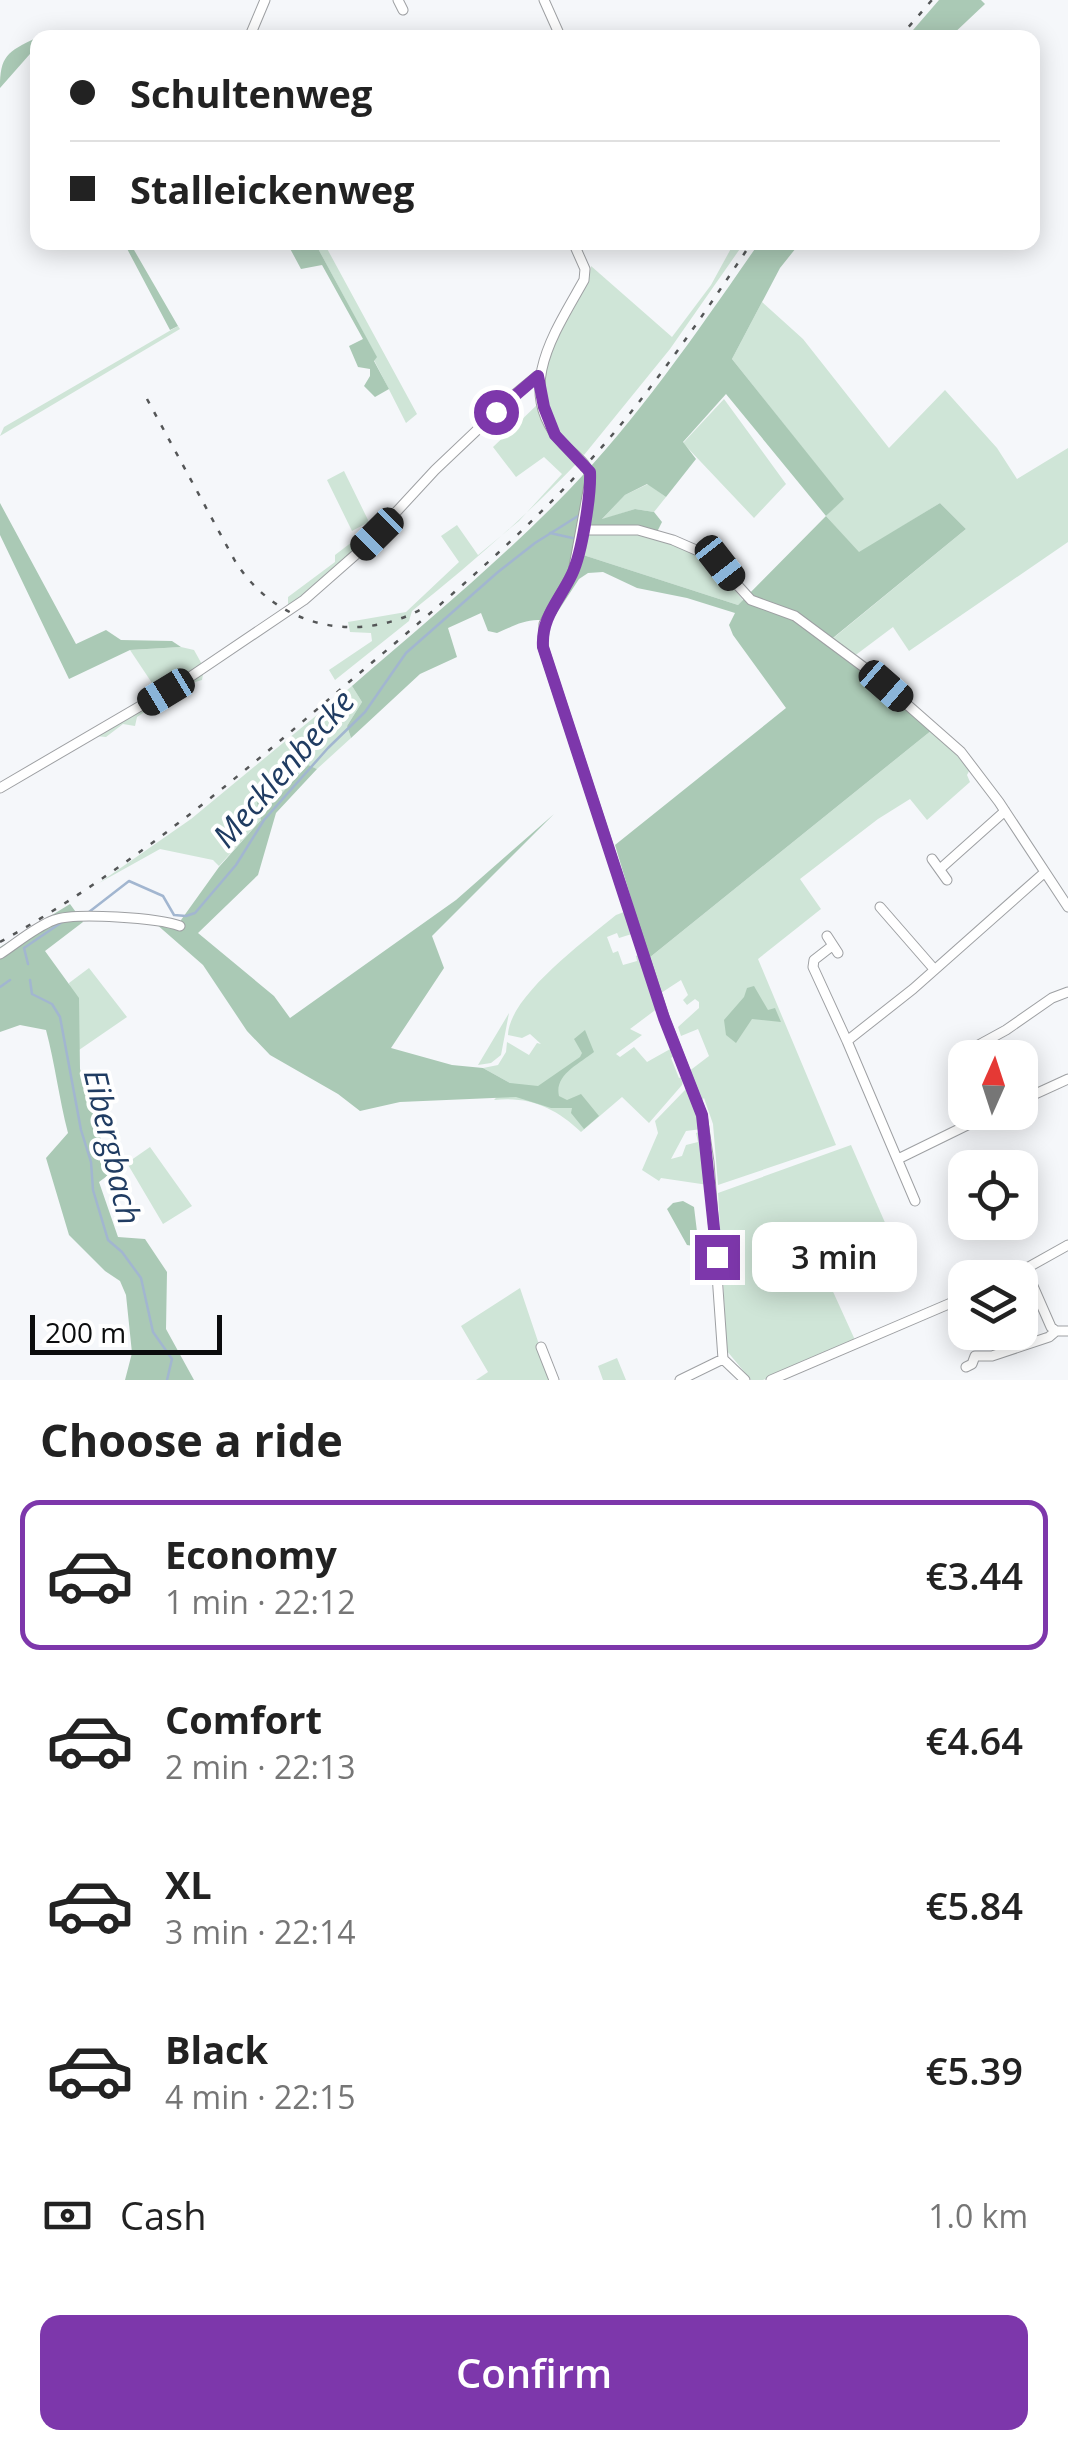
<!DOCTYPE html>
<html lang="en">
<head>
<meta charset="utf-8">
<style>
	body { margin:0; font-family:"Open Sans",sans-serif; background:#f2f2f2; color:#222; height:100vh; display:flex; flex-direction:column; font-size:38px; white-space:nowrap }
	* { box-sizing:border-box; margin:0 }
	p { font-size:32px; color:#767676 }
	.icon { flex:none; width:55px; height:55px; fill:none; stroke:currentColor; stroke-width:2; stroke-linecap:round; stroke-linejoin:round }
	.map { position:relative; height:1380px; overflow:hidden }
	.sheet { display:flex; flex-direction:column; background:#fff; flex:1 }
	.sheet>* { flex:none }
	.banner { position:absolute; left:30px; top:30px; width:1010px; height:220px; border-radius:20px; box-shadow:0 5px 25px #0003; display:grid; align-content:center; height:220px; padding:0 40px; background:#fff }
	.needle { width:65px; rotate:3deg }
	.buttons { position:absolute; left:948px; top:1040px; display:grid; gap:20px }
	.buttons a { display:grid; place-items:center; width:90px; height:90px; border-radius:20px; background:#fff; box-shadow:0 5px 25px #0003; font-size:50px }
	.scale { position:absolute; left:30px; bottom:25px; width:192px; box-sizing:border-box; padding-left:10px; border:5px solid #0b0c0d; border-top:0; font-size:28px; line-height:35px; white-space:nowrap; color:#0b0c0d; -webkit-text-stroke:8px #fff; paint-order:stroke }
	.end { position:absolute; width:45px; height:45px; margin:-22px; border:12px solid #7d37ab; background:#fff; box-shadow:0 0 0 5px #fff }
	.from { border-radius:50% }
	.bubble { position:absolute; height:70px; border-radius:20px; background:#fff; box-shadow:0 5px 25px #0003; font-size:32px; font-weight:600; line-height:70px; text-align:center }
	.car { position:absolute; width:30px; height:60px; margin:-30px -15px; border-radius:12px; box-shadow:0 0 8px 2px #0007; background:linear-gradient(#222 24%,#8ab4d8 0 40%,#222 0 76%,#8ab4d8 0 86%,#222 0) }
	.banner b { display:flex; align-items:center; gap:35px; height:95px; font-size:38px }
	.banner b+b { border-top:2px solid #e0e0e0 }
	.banner i { width:25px; height:25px; background:#222 }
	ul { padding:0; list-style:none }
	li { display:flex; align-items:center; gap:30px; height:150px; margin:0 20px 15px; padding:0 20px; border:5px solid transparent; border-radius:20px }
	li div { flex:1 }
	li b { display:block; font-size:38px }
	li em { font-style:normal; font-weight:600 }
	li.on { border-color:#7d37ab }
	li>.icon { width:90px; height:90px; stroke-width:1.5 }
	h2 { padding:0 40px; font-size:45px; line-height:120px }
	.pay { display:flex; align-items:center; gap:25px; height:110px; padding:0 40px; font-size:38px }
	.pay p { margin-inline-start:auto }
	.cta { display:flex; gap:20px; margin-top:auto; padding:20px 40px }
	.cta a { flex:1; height:115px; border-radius:20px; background:#7d37ab; color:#fff; font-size:40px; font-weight:600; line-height:115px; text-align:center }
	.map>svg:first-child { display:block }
	.green { fill:#cfe5d7 }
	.forest { fill:#aac9b5; fill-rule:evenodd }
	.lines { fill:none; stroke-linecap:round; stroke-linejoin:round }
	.stream { stroke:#a2b6d0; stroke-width:2.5 }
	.minor-casing { stroke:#9ea0a3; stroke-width:11 }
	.minor { stroke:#fff; stroke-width:9 }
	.rail { stroke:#545657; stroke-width:2.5; stroke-dasharray:5 10; stroke-linecap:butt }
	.route { stroke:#7d37ab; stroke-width:12 }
	.labels { text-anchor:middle; stroke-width:8; stroke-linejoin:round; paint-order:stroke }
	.water-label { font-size:32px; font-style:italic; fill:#203c62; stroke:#fff }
</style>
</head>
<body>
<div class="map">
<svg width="1068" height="1380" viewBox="0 0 1068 1380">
	<rect width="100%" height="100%" fill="#f5f7fa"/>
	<path class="green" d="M315 243H324L417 414 406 423 374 360 376 356Z
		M734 243H744L670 349 584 455C565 442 553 426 548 405 546 397 543 389 542 381 539 345 588 302 591 266L672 337 711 285Z
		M762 302 803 339 889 448 945 390 997 448 1017 479 1068 448V542L909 651 893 627 853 657 831 640 966 529 940 503 859 553 826 516 843 499 732 359Z
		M178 326 180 329 0 436 4 427Z
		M724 399 786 484 754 518 683 443Z
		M539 403 577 463C525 517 470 565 412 611L409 621 335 680 329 670 372 641 371 633 350 632 348 622 406 612 459 562 441 536 457 525 478 555 519 521 562 474 544 457 516 477 493 447Z
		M344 471 369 522 352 531 327 480Z
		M648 484 666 497 654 512 635 509 601 520 625 495Z
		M584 532C624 533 681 534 712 564 723 574 733 588 743 600L738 605 580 554Z
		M352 542 356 549 288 612V597L335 562V555Z
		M181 647 194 650 204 668 202 680 185 685 137 717 135 726 123 724 106 737 94 736 160 695 130 650Z
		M352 686 362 702 347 726 351 738 317 769 307 765 280 795 257 803 262 819 219 866 213 860 160 849 99 883 191 819Z
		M932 730 970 769 967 775 970 782 927 820 910 799 878 819 800 879 821 909 758 959 836 1145 718 1185 713 1124 704 1098 700 1102 688 1072 709 1056 698 1029 681 1036 678 1027 699 1008V1002L695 999 687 1005 683 1000 688 995 681 980 661 993 649 958Z
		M624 912 635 933 619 938 617 933 607 937 613 953 618 951 623 965 637 961 636 956 641 954 658 1008 630 1029 642 1035 616 1054 620 1057 634 1047 647 1062 672 1048 676 1055 671 1058 679 1078 684 1076 682 1085 649 1123 622 1097 581 1132C556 1108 529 1096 494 1100L510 1083 483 1068 498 1065 506 1052 507 1042 529 1055 537 1043 541 1044 530 1034 522 1038 508 1035C509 996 586 940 616 915Z
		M89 968 127 1017 79 1050 78 1025 69 983Z
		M509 1013 501 1055 491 1063 478 1065Z
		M686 1089 690 1091 702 1129 686 1131 671 1159 682 1156 686 1145 698 1142 696 1133 702 1131 708 1185 661 1178 659 1181 642 1170 658 1133 655 1121Z
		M851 1145 890 1234 820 1263 855 1340 763 1380H751L727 1351 718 1193Z
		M150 1147 192 1206 163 1224 127 1163Z
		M520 1288 551 1380H476L488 1372 461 1326Z
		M617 1358 626 1380H603L598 1366Z"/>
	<path class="forest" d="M939 0H981L985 4 950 37H907Z
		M36 38 37 46 0 88C0 56 7 52 36 38Z
		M124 243H130L178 326 170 330Z
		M287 243H315L377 357 374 361 389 389 375 397 364 386 370 376V369L358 367 349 346 363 339 322 265 301 269Z
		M759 243H800L780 268 732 359 844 499 826 516 859 552 940 503 966 529 828 642 932 730 649 958 615 845 786 708 733 635 729 625 735 613 687 598 637 588 603 572 588 573 579 579 551 622C530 616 516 625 497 633L488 631 481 613 448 628 457 657 420 674 351 738 347 726 362 702 352 686C425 623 500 561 568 491 640 416 700 328 759 243ZM726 394 826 516 738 605 577 553 584 529 658 530 662 522 654 512 635 509 602 519 625 495 647 484 666 497 696 459 683 442Z
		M0 503 76 644 106 630 121 640 172 641 181 647 130 650 69 679 0 535Z
		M308 765 317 769 276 813 258 875 198 933 274 996 290 1018 456 900 554 814 432 936 444 968 391 1048 452 1065 483 1068 510 1083 538 1086 580 1057 582 1053 574 1039 585 1030 594 1052C579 1064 554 1075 559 1096L567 1100 581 1094 599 1116 584 1129 571 1113 572 1108H551L516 1097 400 1102 360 1111 338 1094 270 1055 247 1031 203 965 155 923 176 927 219 867 261 820 257 803 261 798 280 795Z
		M70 904 83 922 45 951 79 998 80 1069 111 1173 99 1182 118 1237 145 1239 167 1272 166 1329 194 1380H125L132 1353 126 1295 120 1281 105 1271 69 1235 46 1158 68 1133C59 1098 55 1064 46 1030L20 1025 0 1032V947Z
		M754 986 768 1010 775 1008 781 1022 752 1019 736 1043 726 1035 724 1020 744 997 747 988Z
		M683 1201 694 1207 698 1240 693 1246 687 1245 667 1209 673 1203Z"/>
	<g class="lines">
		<path class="stream" d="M550 533 577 539
			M89 912 129 881 163 896 174 915 186 916 195 913 236 865 264 820 328 748 365 712 406 653 498 572 535 543 578 516
			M28 964 24 948 65 920
			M30 980 32 994 52 1004 60 1017 81 1130 91 1162 93 1190 108 1240 122 1252 141 1278 153 1332 172 1359 167 1380
			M0 987 10 980"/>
		<defs>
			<path id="minor" d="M398 0 403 10
				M544 0 561 38
				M249 38 265 0
				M573 242 585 269 584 280C555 332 513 390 563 444 574 455 590 464 590 480L573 572 544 624 543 647 665 1020 702 1115 709 1162 723 1359
				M583 530H638L673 540 712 557 751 600 795 616 869 671 961 752 999 802 1068 907
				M0 788 190 677 304 600 362 549 435 470 514 395 537 376
				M932 859 947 880
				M940 869 1005 811
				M880 907 934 969
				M827 936 838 953
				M832 946 814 960 813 967 847 1041
				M0 954C17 943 35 927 54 920 75 912 159 918 180 926
				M964 1053 1006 1030 1052 998 1068 992
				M1020 1101 1068 1079
				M898 1159 994 1112
				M915 1201 847 1041 913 989 1045 872
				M1026 1270 1051 1327 1056 1331H1068
				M1009 1278 1068 1245
				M541 1347 554 1380
				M723 1359 745 1380
				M966 1367 972 1364 975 1356H992L1049 1337 1056 1331
				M680 1380 723 1359
				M771 1380 965 1297"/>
		</defs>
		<use href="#minor" class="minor-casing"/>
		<use href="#minor" class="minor"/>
		<path class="rail" d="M899 38 932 0
			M147 399 235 561C275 625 353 645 420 610
			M0 942C117 877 221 792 322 705 412 628 505 554 585 466 648 397 700 320 752 242"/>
	</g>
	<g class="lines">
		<path class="route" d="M496 412 538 376 544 407 555 435 590 472C591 495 582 553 572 574 560 600 541 617 543 647L664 1018 702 1115 717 1257"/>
	</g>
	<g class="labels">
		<g class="water-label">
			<text transform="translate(284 769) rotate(-49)" y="11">Mecklenbecke</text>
			<text transform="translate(112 1147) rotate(77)" y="11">Eibergbach</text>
		</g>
	</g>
</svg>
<div class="buttons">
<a><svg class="needle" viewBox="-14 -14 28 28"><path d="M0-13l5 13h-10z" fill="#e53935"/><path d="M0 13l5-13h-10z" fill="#767676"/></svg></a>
<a><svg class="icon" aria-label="locate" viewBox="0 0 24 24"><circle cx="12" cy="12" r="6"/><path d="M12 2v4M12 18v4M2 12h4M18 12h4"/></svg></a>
<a><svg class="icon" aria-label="layers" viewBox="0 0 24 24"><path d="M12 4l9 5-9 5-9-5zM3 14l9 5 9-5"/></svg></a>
</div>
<div class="scale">200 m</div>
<i class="end from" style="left:496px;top:412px"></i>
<i class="end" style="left:717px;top:1257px"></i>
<div class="bubble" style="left:752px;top:1222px;width:165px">3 min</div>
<i class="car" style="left:377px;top:534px;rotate:225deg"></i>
<i class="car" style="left:720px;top:563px;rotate:142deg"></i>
<i class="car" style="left:886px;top:686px;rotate:131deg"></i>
<i class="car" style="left:166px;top:692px;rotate:239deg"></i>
<div class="banner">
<b><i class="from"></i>Schultenweg</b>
<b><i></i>Stalleickenweg</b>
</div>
</div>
<section class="sheet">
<h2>Choose a ride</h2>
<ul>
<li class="on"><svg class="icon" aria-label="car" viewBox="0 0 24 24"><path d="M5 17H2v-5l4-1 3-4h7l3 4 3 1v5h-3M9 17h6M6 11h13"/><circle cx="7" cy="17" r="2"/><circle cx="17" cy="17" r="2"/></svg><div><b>Economy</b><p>1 min · 22:12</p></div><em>€3.44</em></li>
<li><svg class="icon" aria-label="car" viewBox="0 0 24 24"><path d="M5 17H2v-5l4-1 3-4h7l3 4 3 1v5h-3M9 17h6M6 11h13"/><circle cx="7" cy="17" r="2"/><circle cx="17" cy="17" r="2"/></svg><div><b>Comfort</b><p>2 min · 22:13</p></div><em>€4.64</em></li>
<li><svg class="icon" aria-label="car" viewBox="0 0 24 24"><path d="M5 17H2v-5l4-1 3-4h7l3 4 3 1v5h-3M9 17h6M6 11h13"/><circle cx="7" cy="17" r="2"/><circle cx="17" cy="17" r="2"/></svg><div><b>XL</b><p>3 min · 22:14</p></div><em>€5.84</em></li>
<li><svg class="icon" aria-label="car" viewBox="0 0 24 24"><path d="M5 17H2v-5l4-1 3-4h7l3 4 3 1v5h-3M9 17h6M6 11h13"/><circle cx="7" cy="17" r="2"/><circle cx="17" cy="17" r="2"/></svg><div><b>Black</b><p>4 min · 22:15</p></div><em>€5.39</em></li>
</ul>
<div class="pay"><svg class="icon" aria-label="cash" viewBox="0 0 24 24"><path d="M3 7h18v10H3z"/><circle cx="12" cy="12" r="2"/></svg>Cash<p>1.0 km</p></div>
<div class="cta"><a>Confirm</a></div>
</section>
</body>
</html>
